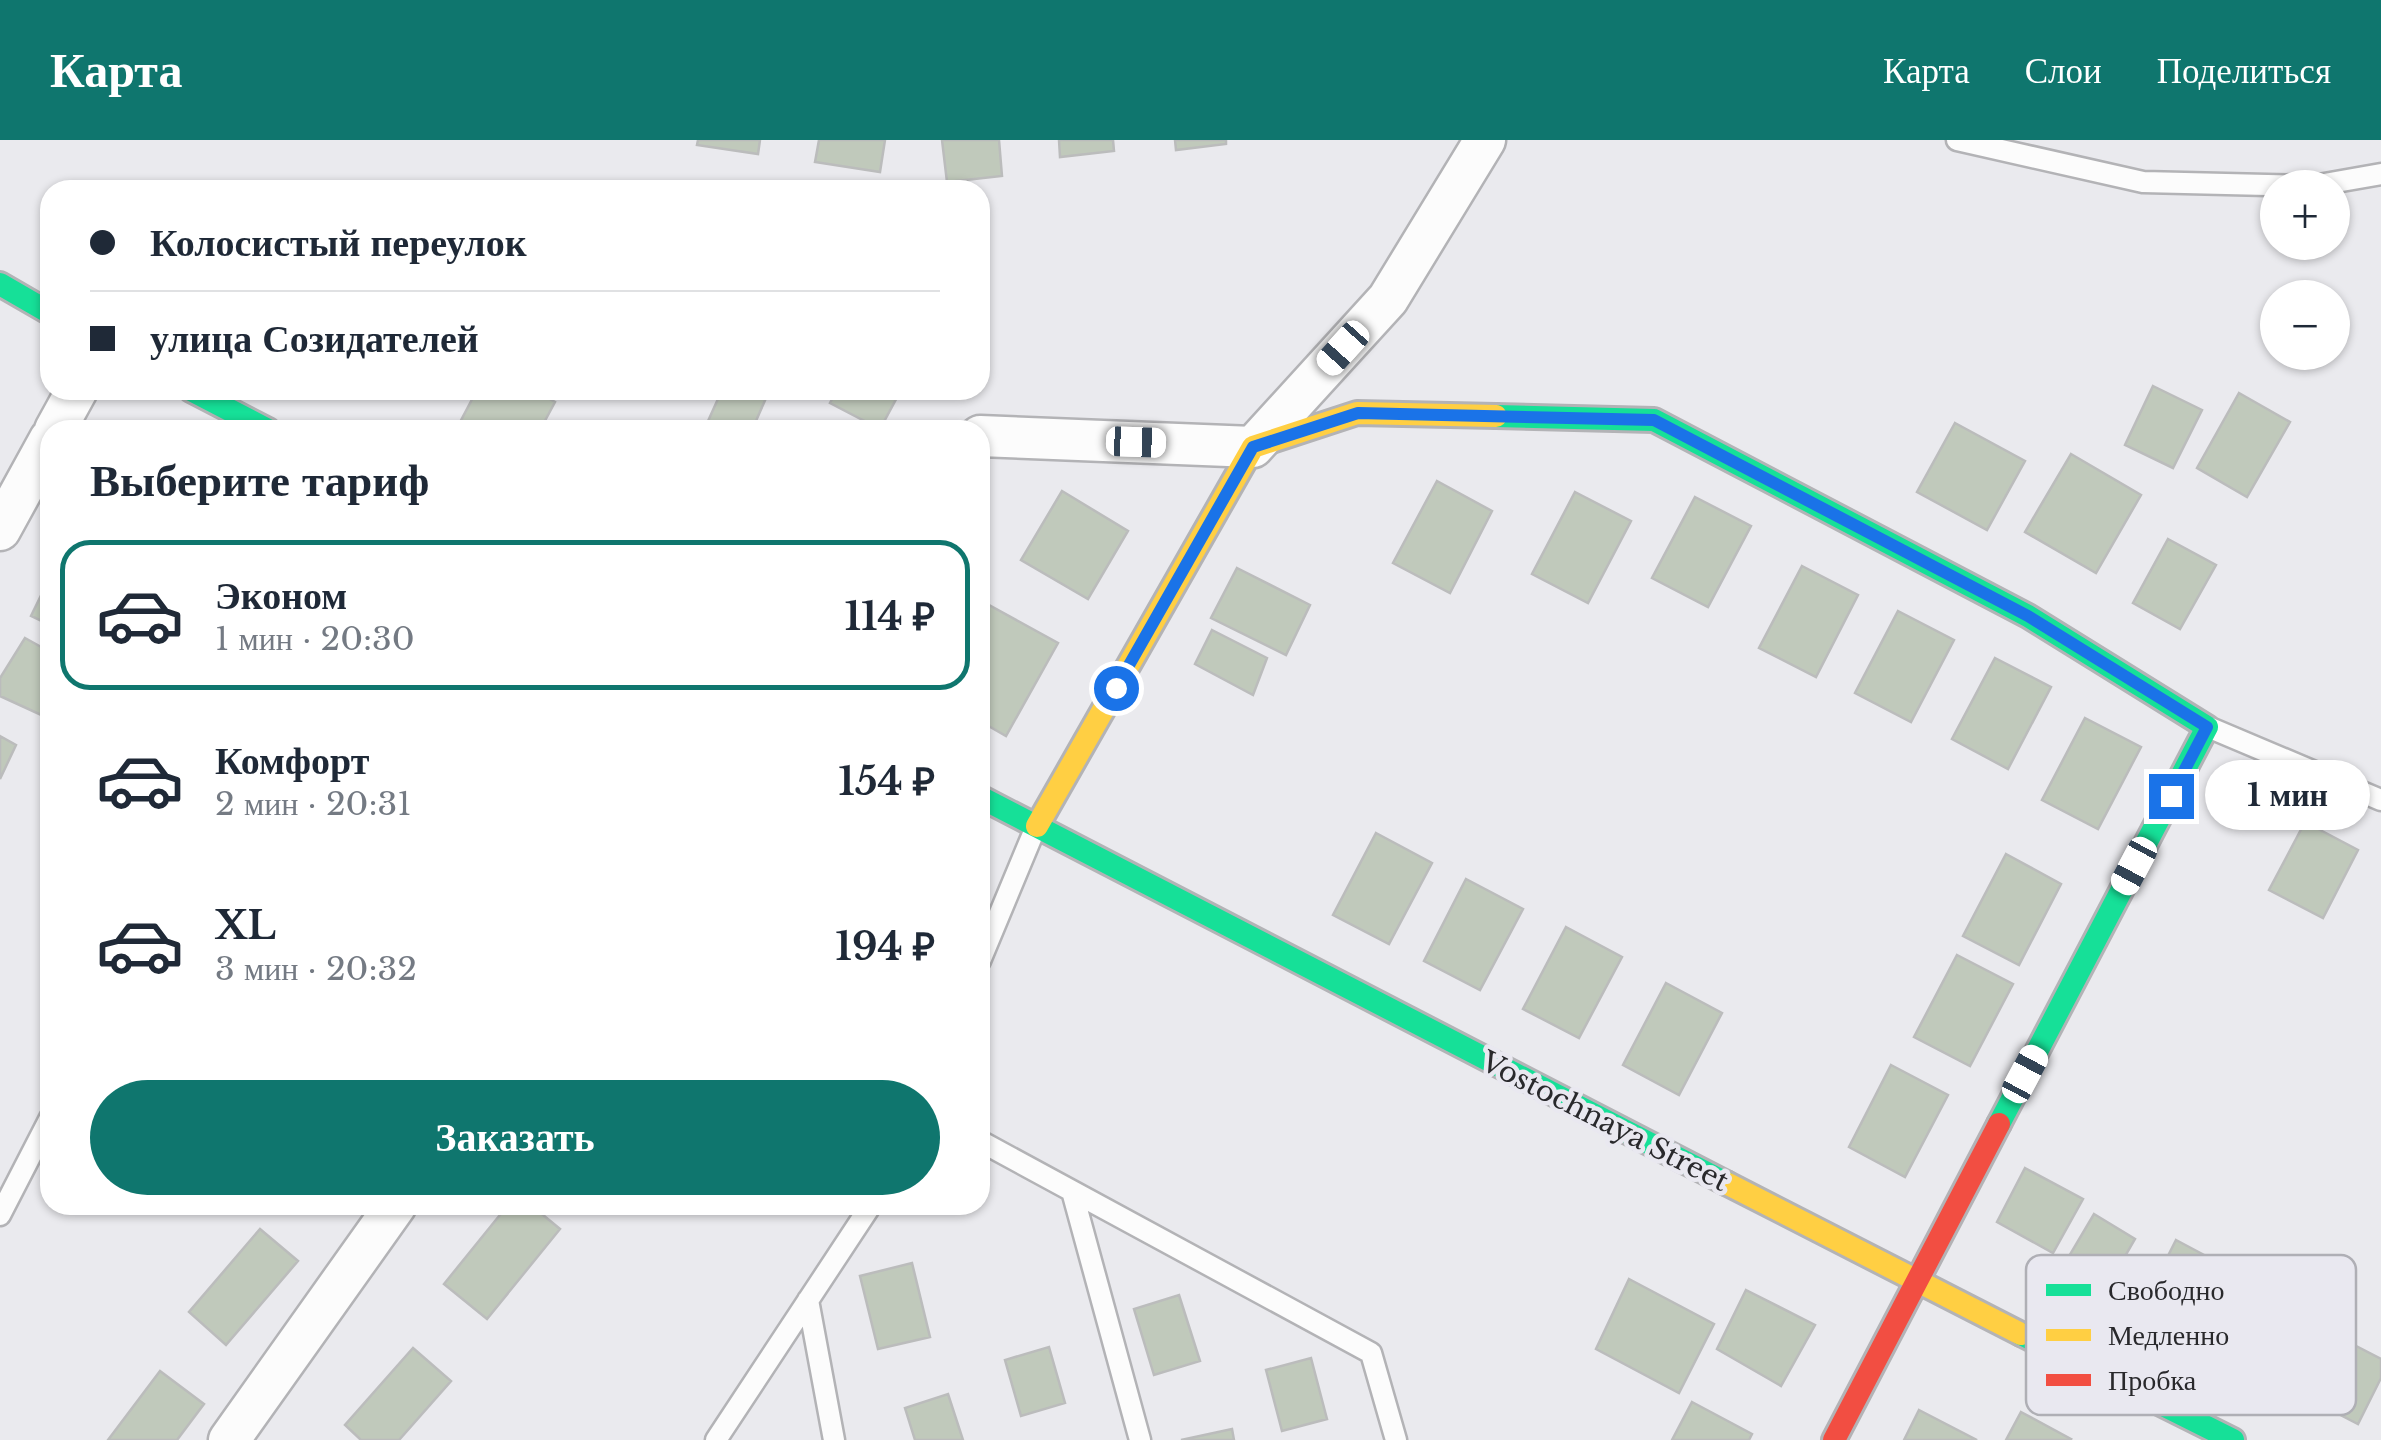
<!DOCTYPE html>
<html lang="ru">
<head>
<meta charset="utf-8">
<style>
	body { margin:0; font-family:"Libre Baskerville",serif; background:#f6f6f7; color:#1f2937; height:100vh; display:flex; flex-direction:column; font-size:38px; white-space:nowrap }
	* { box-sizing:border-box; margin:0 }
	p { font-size:32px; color:#747a83 }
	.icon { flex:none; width:55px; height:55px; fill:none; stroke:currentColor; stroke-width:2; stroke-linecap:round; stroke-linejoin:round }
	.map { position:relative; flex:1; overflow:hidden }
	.details { position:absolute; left:40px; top:280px; width:950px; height:795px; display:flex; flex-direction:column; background:#fff; border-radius:30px; box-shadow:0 2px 8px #0004 }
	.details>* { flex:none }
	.guide { position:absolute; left:40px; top:40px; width:950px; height:220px; border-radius:30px; box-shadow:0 2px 8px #0004; display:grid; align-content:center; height:220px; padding:0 50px; background:#fff }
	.controls { position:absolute; left:2260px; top:30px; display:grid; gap:20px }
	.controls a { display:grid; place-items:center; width:90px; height:90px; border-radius:50%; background:#fff; box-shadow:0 2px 8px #0004; font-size:50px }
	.end { position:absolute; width:45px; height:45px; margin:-22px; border:12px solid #1a73e8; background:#fff; box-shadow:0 0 0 5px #fff }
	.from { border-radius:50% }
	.bubble { position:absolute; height:70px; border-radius:35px; background:#fff; box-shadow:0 2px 8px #0004; font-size:32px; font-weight:700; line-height:70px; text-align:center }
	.car { position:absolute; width:30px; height:60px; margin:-30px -15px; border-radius:12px; box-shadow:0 0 8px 2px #0007; background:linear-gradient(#fff 24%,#345 0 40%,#fff 0 76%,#345 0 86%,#fff 0) }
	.guide b { display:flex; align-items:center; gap:35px; height:95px; font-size:38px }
	.guide b+b { border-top:2px solid #e0e1e3 }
	.guide i { width:25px; height:25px; background:#1f2937 }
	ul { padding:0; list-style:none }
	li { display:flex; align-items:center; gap:30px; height:150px; margin:0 20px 15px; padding:0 30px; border:5px solid transparent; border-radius:30px }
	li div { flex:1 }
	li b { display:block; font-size:38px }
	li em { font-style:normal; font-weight:700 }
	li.active { border-color:#0f766e }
	li>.icon { width:90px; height:90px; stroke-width:1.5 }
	h2 { padding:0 50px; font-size:45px; line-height:120px }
	.primary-button { display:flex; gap:20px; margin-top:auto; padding:20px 50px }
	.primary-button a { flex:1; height:115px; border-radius:60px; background:#0f766e; color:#fff; font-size:40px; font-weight:700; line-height:115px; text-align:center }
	header { display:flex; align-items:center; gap:60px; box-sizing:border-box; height:140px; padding:0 50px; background:#0f766e; color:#fff }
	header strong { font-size:48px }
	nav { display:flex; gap:55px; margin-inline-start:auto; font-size:35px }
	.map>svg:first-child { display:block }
	.building { fill:#c0c9bb; stroke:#bbbcbc; stroke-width:2.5 }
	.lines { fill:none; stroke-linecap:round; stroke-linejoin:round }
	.lane-casing { stroke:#b3b3b6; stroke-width:25 }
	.street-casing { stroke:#b3b3b6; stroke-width:45 }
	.fast-casing { stroke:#b3b3b6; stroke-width:28 }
	.slow-casing { stroke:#b3b3b6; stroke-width:28 }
	.jam-casing { stroke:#b3b3b6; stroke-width:28 }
	.lane { stroke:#fcfcfc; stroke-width:20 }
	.street { stroke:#fcfcfc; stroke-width:40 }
	.fast { stroke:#16e098; stroke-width:22 }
	.slow { stroke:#ffcf43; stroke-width:22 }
	.jam { stroke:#f24e42; stroke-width:22 }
	.route { stroke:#1a73e8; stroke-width:12 }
	.labels { text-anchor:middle; stroke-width:9; stroke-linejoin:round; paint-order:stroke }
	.street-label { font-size:28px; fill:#29292c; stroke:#e9e8f0 }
	.key { fill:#e9e8f0; stroke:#afafb5; stroke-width:2.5 }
	.key-label { font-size:28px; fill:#29292c }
</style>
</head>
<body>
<header>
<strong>Карта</strong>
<nav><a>Карта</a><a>Слои</a><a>Поделиться</a></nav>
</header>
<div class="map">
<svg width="2381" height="1300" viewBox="0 0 2381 1300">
	<rect width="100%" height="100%" fill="#eaeaee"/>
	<path class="building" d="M698 0H760L758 14 697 5Z
		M819 0H885L880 32 815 22Z
		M942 0H999L1002 36 947 42Z
		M1059 0H1113L1114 11 1060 17Z
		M1175 0H1226V4L1176 10Z
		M2153 246 2202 270 2173 328 2125 305Z
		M477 250H534L555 262 540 290H466L458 286Z
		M722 250H749L766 258 752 290H704Z
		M837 250H901L880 289 830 263Z
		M2239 253 2290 282 2247 357 2197 328Z
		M1955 283 2025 321 1987 390 1917 352Z
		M2071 314 2141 355 2096 433 2025 392Z
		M1437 341 1492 371 1450 453 1393 423Z
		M1062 351 1128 391 1088 459 1021 420Z
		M1575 352 1631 381 1588 463 1532 434Z
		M1695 357 1751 386 1708 467 1652 438Z
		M2168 399 2216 425 2180 489 2133 463Z
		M1802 426 1858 455 1816 537 1759 508Z
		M1237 428 1310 465 1286 515 1211 478Z
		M50 437V485L31 476Z
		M980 460 1058 503 1006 596 980 581Z
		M1898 471 1954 500 1911 582 1855 553Z
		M1212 490 1267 518 1253 555 1195 524Z
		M25 498 50 512V579L0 556V538Z
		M1995 518 2051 547 2008 629 1952 599Z
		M2085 578 2141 607 2098 689 2042 660Z
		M0 596 16 605 0 639Z
		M2305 682 2358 710 2323 778 2269 750Z
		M1376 693 1432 723 1389 804 1333 775Z
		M2006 714 2061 744 2019 825 1963 796Z
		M1466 739 1523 769 1480 850 1424 821Z
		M1566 787 1622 817 1579 898 1523 869Z
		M1957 815 2013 844 1970 926 1914 897Z
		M1666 843 1722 873 1679 955 1623 925Z
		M1891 925 1948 955 1905 1037 1849 1007Z
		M2025 1028 2083 1059 2053 1113 1997 1082Z
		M508 1065H531L560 1089 487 1179 444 1144Z
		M2094 1074 2135 1099 2094 1170 2052 1145Z
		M260 1089 298 1121 226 1205 189 1172Z
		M2176 1100 2221 1124 2177 1210 2132 1187Z
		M912 1123 930 1197 878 1209 860 1136Z
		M1629 1139 1714 1184 1679 1253 1596 1209Z
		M1746 1150 1815 1185 1781 1246 1717 1209Z
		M1179 1155 1200 1221 1154 1235 1134 1169Z
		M2331 1193 2381 1219V1238L2358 1284 2300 1254Z
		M1049 1207 1065 1263 1021 1276 1005 1220Z
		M413 1208 451 1241 399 1300H361L345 1285Z
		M1311 1218 1327 1279 1282 1291 1266 1230Z
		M160 1231 204 1264 177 1300H108Z
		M948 1254 963 1300H915L905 1268Z
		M1692 1262 1752 1294 1749 1300H1672Z
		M1919 1270 1977 1300H1904Z
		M2021 1272 2071 1299 2070 1300H2006Z
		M1232 1289 1234 1300H1181Z"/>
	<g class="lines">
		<defs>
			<path id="lane" d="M1957 0 2143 42 2313 46 2381 34
				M2208 587 2381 660
				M980 821 1035 689
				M980 1001 1371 1213 1396 1300
				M1072 1051 1140 1300
				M0 1075 50 978
				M808 1160 834 1300
				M716 1300 871 1065"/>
			<path id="street" d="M55 290 77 250
				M980 296 1253 307 1388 159 1485 0
				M0 390 50 299
				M229 1300 396 1065"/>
			<path id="fast" d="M0 144 50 173
				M191 250 268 290
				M1496 276 1654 280 2028 476 2207 587 1999 984
				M980 657 1726 1043
				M2021 1194 2233 1300"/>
			<path id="slow" d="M1037 686 1253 307 1357 273 1496 276
				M1726 1043 2021 1194"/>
			<path id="jam" d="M1834 1300 1999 984"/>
		</defs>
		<use href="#lane" class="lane-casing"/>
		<use href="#street" class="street-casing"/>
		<use href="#fast" class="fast-casing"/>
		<use href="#slow" class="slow-casing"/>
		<use href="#jam" class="jam-casing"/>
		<use href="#lane" class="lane"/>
		<use href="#street" class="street"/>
		<use href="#fast" class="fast"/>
		<use href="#slow" class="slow"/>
		<use href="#jam" class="jam"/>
	</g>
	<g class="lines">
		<path class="route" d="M1116 548 1253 307 1358 273 1654 280 2028 476 2207 587 2171 656"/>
	</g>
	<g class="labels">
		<g class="street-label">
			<text transform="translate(1605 981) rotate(27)" y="10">Vostochnaya Street</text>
		</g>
	</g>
	<rect x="2026" y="1115" width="330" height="160" rx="15" class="key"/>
	<rect x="2046" y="1144" width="45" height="12" fill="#16e098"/>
	<rect x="2046" y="1189" width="45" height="12" fill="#ffcf43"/>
	<rect x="2046" y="1234" width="45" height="12" fill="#f24e42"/>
	<g class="key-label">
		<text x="2108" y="1160">Свободно</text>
		<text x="2108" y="1205">Медленно</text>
		<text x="2108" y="1250">Пробка</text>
	</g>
</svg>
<div class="controls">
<a>+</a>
<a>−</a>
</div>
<i class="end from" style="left:1116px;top:548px"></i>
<i class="end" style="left:2171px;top:656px"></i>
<div class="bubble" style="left:2205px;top:620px;width:165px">1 мин</div>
<i class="car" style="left:1343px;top:208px;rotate:222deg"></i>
<i class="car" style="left:1136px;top:302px;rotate:92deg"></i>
<i class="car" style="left:2134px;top:726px;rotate:208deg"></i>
<i class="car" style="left:2025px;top:934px;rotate:28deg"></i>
<div class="guide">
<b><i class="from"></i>Колосистый переулок</b>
<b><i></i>улица Созидателей</b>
</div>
<section class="details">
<h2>Выберите тариф</h2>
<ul>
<li class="active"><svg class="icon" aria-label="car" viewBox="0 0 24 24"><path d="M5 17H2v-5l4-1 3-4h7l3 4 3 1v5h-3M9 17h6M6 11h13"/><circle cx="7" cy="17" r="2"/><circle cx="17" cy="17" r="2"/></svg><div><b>Эконом</b><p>1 мин · 20:30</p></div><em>114 ₽</em></li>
<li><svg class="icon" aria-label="car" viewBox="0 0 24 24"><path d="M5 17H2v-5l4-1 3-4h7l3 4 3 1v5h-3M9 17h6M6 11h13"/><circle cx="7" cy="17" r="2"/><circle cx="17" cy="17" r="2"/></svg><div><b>Комфорт</b><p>2 мин · 20:31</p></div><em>154 ₽</em></li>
<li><svg class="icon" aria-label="car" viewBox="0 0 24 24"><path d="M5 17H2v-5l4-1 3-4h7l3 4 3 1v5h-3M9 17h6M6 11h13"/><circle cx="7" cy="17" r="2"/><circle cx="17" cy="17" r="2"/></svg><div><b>XL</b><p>3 мин · 20:32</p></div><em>194 ₽</em></li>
</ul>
<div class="primary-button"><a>Заказать</a></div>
</section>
</div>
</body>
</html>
